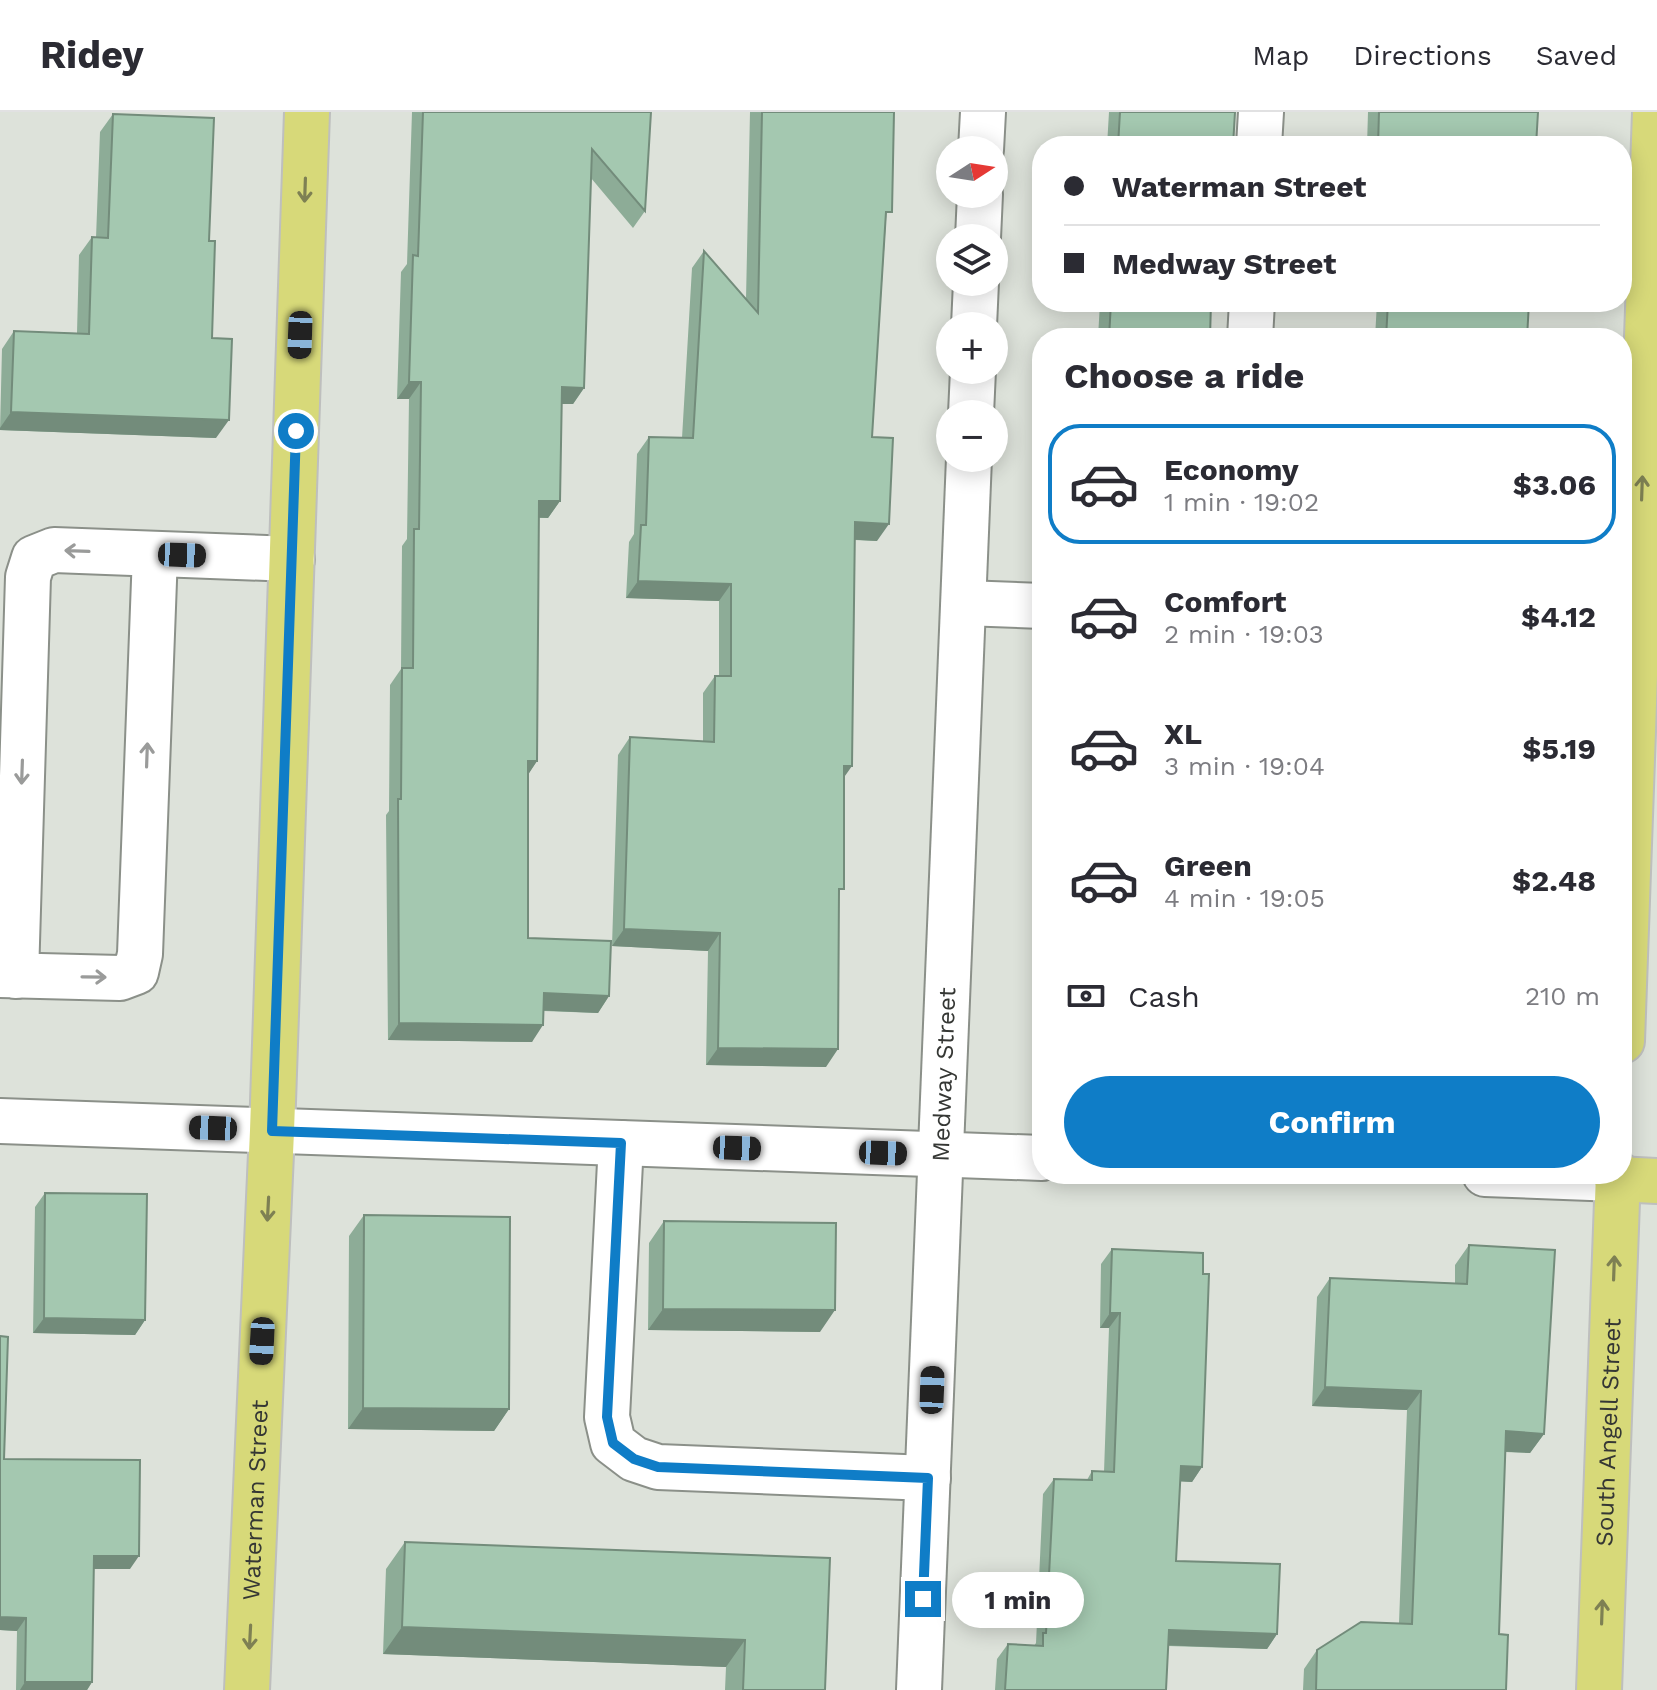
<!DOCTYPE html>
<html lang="en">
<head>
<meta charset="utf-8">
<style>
	body { margin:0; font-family:"Work Sans",sans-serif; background:#f7f7f7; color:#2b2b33; height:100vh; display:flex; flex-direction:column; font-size:30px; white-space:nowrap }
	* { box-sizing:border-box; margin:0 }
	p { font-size:26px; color:#7c7c81 }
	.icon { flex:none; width:44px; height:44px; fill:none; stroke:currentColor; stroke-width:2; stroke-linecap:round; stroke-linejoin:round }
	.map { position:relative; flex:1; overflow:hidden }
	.drawer { position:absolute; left:1032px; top:216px; width:600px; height:856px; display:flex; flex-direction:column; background:#fff; border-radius:32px; box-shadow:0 4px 20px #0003 }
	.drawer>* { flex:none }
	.top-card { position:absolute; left:1032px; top:24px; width:600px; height:176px; border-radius:32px; box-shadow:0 4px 20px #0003; display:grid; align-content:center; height:176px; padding:0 32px; background:#fff }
	.needle { width:52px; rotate:78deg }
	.buttons { position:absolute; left:936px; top:24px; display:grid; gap:16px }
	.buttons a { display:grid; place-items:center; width:72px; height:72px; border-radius:50%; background:#fff; box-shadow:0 4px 20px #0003; font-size:40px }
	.end { position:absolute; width:36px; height:36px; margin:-18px; border:10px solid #0f7dc7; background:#fff; box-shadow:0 0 0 4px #fff }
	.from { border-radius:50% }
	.bubble { position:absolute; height:56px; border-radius:28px; background:#fff; box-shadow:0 4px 20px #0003; font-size:26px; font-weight:700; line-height:56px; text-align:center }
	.car { position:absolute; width:24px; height:48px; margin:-24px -12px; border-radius:10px; box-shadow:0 0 6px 2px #0007; background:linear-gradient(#222 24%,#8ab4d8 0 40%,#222 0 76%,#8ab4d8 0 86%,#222 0) }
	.top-card b { display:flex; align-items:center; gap:28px; height:76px; font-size:30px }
	.top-card b+b { border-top:2px solid #e1e1e2 }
	.top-card i { width:20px; height:20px; background:#2b2b33 }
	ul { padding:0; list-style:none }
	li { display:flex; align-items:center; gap:24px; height:120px; margin:0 16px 12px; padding:0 16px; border:4px solid transparent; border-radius:32px }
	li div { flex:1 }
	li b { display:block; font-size:30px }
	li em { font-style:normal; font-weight:700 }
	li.active { border-color:#0f7dc7 }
	li>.icon { width:72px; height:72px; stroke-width:1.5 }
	h2 { padding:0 32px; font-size:36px; line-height:96px }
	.pay { display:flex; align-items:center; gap:20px; height:88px; padding:0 32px; font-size:30px }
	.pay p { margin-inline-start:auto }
	.button { display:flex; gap:16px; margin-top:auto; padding:16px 32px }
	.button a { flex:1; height:92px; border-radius:48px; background:#0f7dc7; color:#fff; font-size:32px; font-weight:700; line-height:92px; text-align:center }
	header { display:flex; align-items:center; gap:48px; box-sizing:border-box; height:112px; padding:0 40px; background:#fff; border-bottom:2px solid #e1e1e2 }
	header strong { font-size:38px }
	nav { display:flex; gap:44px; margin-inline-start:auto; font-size:28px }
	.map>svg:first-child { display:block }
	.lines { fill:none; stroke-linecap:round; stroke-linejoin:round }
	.minor-casing { stroke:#8b9089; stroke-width:48 }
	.major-casing { stroke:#bebfbe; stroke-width:48 }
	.minor { stroke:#fff; stroke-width:44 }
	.major { stroke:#d7d979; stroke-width:44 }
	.wall { fill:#8dac97 }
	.shaded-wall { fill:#738c7b }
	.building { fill:#a4c8b0; stroke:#738c7b; stroke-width:2 }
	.oneway { stroke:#7e8053 }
	.oneway2 { stroke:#9a9b9a }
	.route { stroke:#0f7dc7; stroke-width:10 }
	.labels { text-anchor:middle; stroke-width:7; stroke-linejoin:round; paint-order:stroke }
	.street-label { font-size:24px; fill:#353734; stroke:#eaefe8 }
</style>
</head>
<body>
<header>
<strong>Ridey</strong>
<nav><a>Map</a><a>Directions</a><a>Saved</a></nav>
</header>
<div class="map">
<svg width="1657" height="1578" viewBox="0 0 1657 1578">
	<rect width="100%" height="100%" fill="#dde2da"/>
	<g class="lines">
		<defs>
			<g id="minor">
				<path d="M1259 34 1261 0"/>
				<path d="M981 38 983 0"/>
				<path d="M978 126 980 82"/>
				<path d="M974 214 976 170"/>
				<path d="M1250 226 1252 190"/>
				<path d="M971 302 973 258"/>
				<path d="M964 491 1042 494"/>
				<path d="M0 863 120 866 136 860 140 842 155 442"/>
				<path d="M16 864 28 465 34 446 54 438 292 447"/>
				<path d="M0 1009 1042 1046"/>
				<path d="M621 1031 607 1305 613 1331 634 1347 658 1355 928 1366"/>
				<path d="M1485 1062 1617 1067"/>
				<path id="s1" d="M919 1578 969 346"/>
			</g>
			<g id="major">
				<path d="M1622 929 1655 0"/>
				<path d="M1617 1067 1657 1069"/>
				<path id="s2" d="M247 1578 272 1019 307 0"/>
				<path id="s3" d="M1599 1578 1618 1062"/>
			</g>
		</defs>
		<use href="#minor" class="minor-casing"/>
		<use href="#major" class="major-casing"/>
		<use href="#minor" class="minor"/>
		<use href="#major" class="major"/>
	</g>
	<path class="wall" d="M412 0H651L645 99 633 116 591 66 584 276 573 292H562L560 389 548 406H539L537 649 528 662V826L609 884 598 901 544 899 532 930 388 928 386 703 389 699 390 573 401 557 402 434 407 427 409 287H397L401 160 407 152Z
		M750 0H894L886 109 872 325 877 429 855 428 839 784 826 955 706 953 708 839 612 834 618 643 630 625 703 629V581L715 564H719V489L626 486 629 430 634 422 637 342 649 325 682 326 692 156 704 139 746 187Z
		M1109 0H1235L1233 34H1107Z
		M1368 0H1538L1536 34H1367Z
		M113 2 209 129 216 326 0 318 2 237 14 219 77 221 79 143 92 125 96 126 100 20Z
		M1100 190H1232L1227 197H1210V226H1098Z
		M1377 190H1529L1527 226H1375Z
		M45 1081 145 1208 135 1223 33 1221 35 1095Z
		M364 1103 509 1297 494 1319 348 1317 349 1124Z
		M664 1109 820 1220 648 1218 649 1131Z
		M1469 1133 1544 1322 1530 1341 1505 1340 1499 1522 1506 1578H1303L1304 1557 1317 1538 1399 1511 1407 1298 1312 1294 1317 1185 1330 1166 1455 1171V1153Z
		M1112 1137 1202 1355 1192 1370 1180 1369 1176 1449 1277 1522 1267 1537 1168 1534 1166 1578H995L997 1547 1008 1532 1034 1534 1036 1531 1043 1382 1054 1367 1087 1368 1092 1359 1104 1360 1109 1216H1100L1101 1152Z
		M0 1224 4 1347 130 1457H94L92 1570 87 1578H16L17 1519 0 1518Z
		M405 1430 830 1446 825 1578H725L726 1555 383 1542 386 1457Z"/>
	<path class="shaded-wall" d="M1204 190H1232L1227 197H1199Z
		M409 270H421L409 287H397Z
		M562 275 584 276 573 292H550Z
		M11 300 229 308 216 326 0 318V316Z
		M539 389H560L548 406 527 405Z
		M855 410 889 412 877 429 843 427Z
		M638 469 731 472 719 489 626 486Z
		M528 649H537L526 666Z
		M844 654H852L840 671Z
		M624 817 720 821 708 839 612 834Z
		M544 881 609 884 598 901 532 898Z
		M399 911 543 913 532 930 388 928Z
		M718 936 838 937 826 955 706 953Z
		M663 1197 835 1198 820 1220 648 1218Z
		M1110 1201H1120L1109 1216H1100Z
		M44 1206 145 1208 135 1223 33 1221Z
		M1325 1275 1421 1279 1407 1298 1312 1294Z
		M363 1296 509 1297 494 1319 348 1317Z
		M1506 1319 1544 1322 1530 1341 1492 1339Z
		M1181 1354 1202 1355 1192 1370 1171 1369Z
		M94 1444H139L130 1457H85Z
		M0 1505 26 1506 17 1519 0 1518Z
		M402 1515 745 1528 726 1555 383 1542Z
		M1169 1518 1277 1522 1267 1537 1158 1533Z
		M25 1570H92L87 1578H20Z"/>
	<path class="building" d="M423 0H651L645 99 592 37 584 276 562 275 560 389H539L537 649H528V826L611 829 609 884 544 881 543 913 399 911 398 687H401L402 556H413L414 417H419L421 270H409L413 143 418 144Z
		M762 0H894L892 100H886L872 325 893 326 889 412 855 410 852 654H844V777H839L838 937 718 936 720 821 624 817 630 625 714 630 715 564H731V472L638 469 641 413H646L649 325 693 326 704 139 758 201Z
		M1120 0H1235L1233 34H1118Z
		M1379 0H1538L1536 34H1378Z
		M113 2 214 6 209 129H215L212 226 232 227 229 308 11 300 14 219 89 222 92 125 108 126Z
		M1111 190H1211L1210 226H1109Z
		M1388 190H1529L1527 226H1386Z
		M45 1081 147 1082 145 1208 44 1206Z
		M364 1103 510 1105 509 1297 363 1296Z
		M664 1109 836 1111 835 1198 663 1197Z
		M1469 1133 1555 1138 1544 1322 1506 1319 1499 1522 1508 1523 1506 1578H1316L1317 1538 1361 1510 1412 1512 1421 1279 1325 1275 1330 1166 1467 1172Z
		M1112 1137 1203 1141V1162H1209L1202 1355 1181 1354 1176 1449 1280 1452 1277 1522 1169 1518 1166 1578H1005L1008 1532 1043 1534V1521H1046L1054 1367 1092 1368V1359L1114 1360 1120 1201H1110Z
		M0 1224 8 1225 4 1347 140 1348 139 1444H94L92 1570H25L26 1506 0 1505Z
		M405 1430 830 1446 825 1578H743L745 1528 402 1515Z"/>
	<defs><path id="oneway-shaft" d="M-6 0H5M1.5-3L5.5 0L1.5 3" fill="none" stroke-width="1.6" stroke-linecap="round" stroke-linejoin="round" transform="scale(2)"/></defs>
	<g class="oneway">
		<use href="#oneway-shaft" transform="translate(305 78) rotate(92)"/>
		<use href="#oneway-shaft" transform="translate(1642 376) rotate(-88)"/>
		<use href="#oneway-shaft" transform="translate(268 1097) rotate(93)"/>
		<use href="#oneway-shaft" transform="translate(1614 1156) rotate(-88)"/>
		<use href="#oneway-shaft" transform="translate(1602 1500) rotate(-88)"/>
		<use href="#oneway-shaft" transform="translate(250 1525) rotate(93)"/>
	</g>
	<g class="oneway2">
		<use href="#oneway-shaft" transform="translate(77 439) rotate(-178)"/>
		<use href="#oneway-shaft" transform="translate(147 643) rotate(-88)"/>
		<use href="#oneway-shaft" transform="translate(22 660) rotate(92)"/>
		<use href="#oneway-shaft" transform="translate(94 865) rotate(1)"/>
	</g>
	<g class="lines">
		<path class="route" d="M296 319 272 1019 621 1031 607 1305 613 1331 634 1347 658 1355 928 1366 923 1487"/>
	</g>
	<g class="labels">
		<g class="street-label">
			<text dy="8" stroke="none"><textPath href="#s1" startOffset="616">Medway Street</textPath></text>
			<text dy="8" stroke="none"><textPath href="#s3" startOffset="258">South Angell Street</textPath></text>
			<text dy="8" stroke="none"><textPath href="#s2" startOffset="190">Waterman Street</textPath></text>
		</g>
	</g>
</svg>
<div class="buttons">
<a><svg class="needle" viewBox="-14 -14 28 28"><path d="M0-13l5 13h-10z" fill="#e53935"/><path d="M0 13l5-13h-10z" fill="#7c7c81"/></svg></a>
<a><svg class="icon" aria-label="layers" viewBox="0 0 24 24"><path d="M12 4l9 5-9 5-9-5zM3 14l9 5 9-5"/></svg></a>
<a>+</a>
<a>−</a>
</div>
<i class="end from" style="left:296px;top:319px"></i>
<i class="end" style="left:923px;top:1487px"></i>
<div class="bubble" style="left:952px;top:1460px;width:132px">1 min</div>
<i class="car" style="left:300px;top:223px;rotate:182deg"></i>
<i class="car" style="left:182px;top:443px;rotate:92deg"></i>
<i class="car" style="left:213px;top:1016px;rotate:272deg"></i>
<i class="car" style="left:737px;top:1036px;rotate:92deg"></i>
<i class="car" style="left:883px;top:1041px;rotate:92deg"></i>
<i class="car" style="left:262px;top:1229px;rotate:183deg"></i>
<i class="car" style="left:932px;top:1278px;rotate:2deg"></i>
<div class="top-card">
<b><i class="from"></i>Waterman Street</b>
<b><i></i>Medway Street</b>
</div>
<section class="drawer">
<h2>Choose a ride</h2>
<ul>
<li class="active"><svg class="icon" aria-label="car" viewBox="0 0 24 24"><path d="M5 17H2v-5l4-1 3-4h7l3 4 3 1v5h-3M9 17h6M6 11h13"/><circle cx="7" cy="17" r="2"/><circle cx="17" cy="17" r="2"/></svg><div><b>Economy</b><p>1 min · 19:02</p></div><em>$3.06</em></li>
<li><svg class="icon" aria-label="car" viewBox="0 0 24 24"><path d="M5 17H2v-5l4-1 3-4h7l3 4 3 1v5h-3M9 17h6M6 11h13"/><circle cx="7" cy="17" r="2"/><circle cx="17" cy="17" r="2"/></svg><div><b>Comfort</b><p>2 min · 19:03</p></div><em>$4.12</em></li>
<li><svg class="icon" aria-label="car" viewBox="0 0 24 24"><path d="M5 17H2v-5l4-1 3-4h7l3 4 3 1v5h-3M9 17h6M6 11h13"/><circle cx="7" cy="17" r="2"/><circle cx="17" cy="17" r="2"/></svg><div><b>XL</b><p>3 min · 19:04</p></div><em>$5.19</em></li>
<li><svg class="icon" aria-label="car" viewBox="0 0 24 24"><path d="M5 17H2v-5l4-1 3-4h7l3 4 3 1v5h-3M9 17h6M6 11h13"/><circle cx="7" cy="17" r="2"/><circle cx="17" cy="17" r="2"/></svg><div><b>Green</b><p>4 min · 19:05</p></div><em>$2.48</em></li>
</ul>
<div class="pay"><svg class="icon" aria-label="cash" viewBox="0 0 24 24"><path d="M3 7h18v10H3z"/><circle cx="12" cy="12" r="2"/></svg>Cash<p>210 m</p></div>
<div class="button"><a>Confirm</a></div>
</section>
</div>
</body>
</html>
